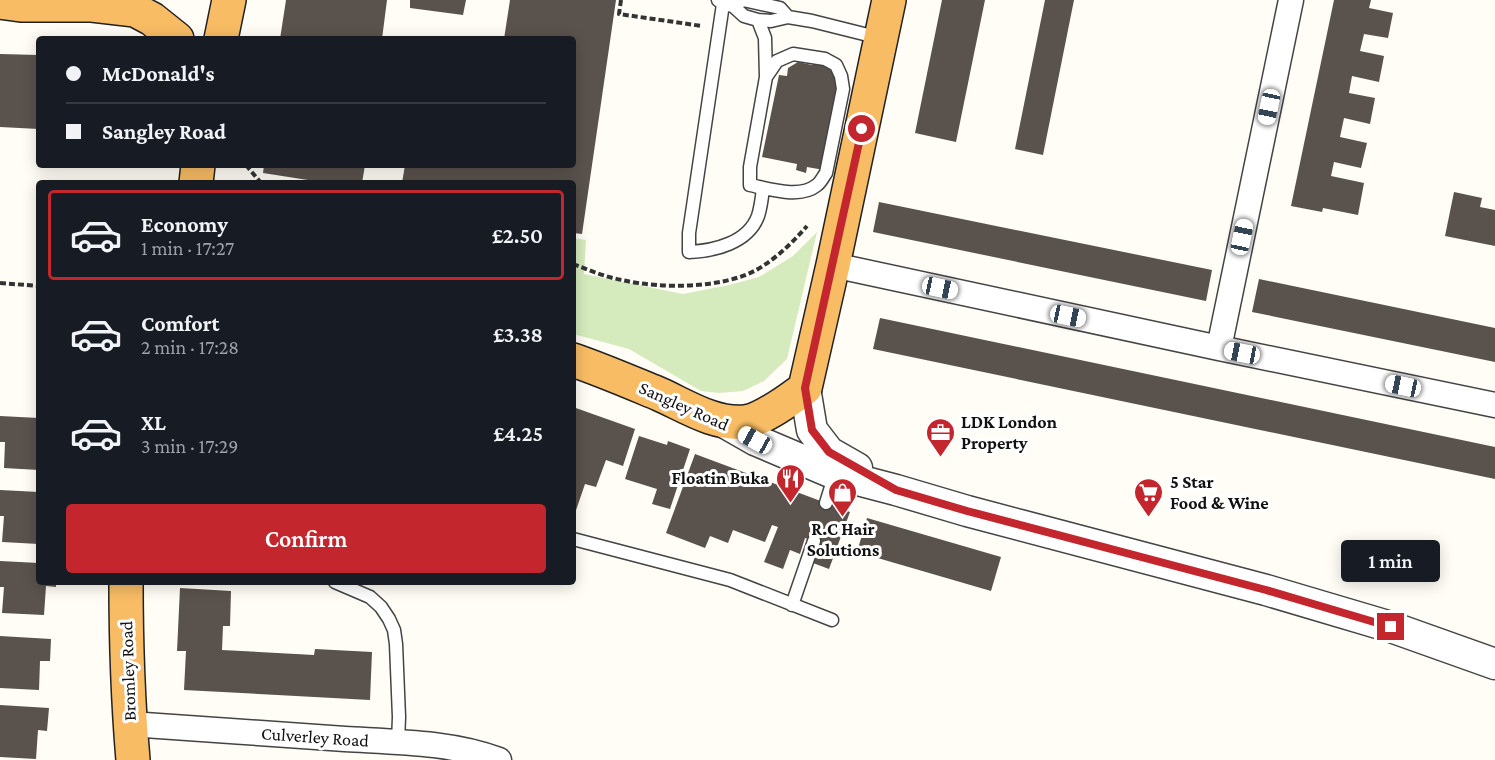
<!DOCTYPE html>
<html lang="en">
<head>
<meta charset="utf-8">
<style>
	body { margin:0; font-family:"Crimson Pro",serif; background:#20242c; color:#f1f3f6; height:100vh; display:flex; flex-direction:column; font-size:22px; white-space:nowrap }
	* { box-sizing:border-box; margin:0 }
	p { font-size:20px; color:#9ea1a6 }
	.icon { flex:none; width:33px; height:33px; fill:none; stroke:currentColor; stroke-width:2; stroke-linecap:round; stroke-linejoin:round }
	.map { position:relative; flex:1; overflow:hidden }
	.details { position:absolute; left:36px; top:180px; width:540px; height:405px; display:flex; flex-direction:column; background:#171b24; border-radius:6px; box-shadow:0 3px 15px #0003 }
	.details>* { flex:none }
	.top-card { position:absolute; left:36px; top:36px; width:540px; height:132px; border-radius:6px; box-shadow:0 3px 15px #0003; display:grid; align-content:center; height:132px; padding:0 30px; background:#171b24 }
	.end { position:absolute; width:27px; height:27px; margin:-14px; border:8px solid #c4262e; background:#fff; box-shadow:0 0 0 3px #fff }
	.from { border-radius:50% }
	.bubble { position:absolute; height:42px; border-radius:6px; background:#171b24; box-shadow:0 3px 15px #0003; font-size:20px; font-weight:600; line-height:42px; text-align:center }
	.car { position:absolute; width:18px; height:36px; margin:-18px -9px; border-radius:8px; box-shadow:0 0 4px 2px #0007; background:linear-gradient(#fff 24%,#345 0 40%,#fff 0 76%,#345 0 86%,#fff 0) }
	.top-card b { display:flex; align-items:center; gap:21px; height:57px; font-size:22px }
	.top-card b+b { border-top:2px solid #363941 }
	.top-card i { width:15px; height:15px; background:#f1f3f6 }
	ul { padding:10px 0 0; list-style:none }
	li { display:flex; align-items:center; gap:18px; height:90px; margin:0 12px 9px; padding:0 18px; border:3px solid transparent; border-radius:6px }
	li div { flex:1 }
	li b { display:block; font-size:22px }
	li em { font-style:normal; font-weight:600 }
	li.active { border-color:#c4262e }
	li>.icon { width:54px; height:54px; stroke-width:1.5 }
	.primary-button { display:flex; gap:12px; margin-top:auto; padding:12px 30px }
	.primary-button a { flex:1; height:69px; border-radius:6px; background:#c4262e; color:#fff; font-size:24px; font-weight:600; line-height:69px; text-align:center }
	.map>svg:first-child { display:block }
	.green { fill:#d5ebbd }
	.building { fill:#5a524d }
	.lines { fill:none; stroke-linecap:round; stroke-linejoin:round }
	.service-casing { stroke:#444; stroke-width:15 }
	.minor-casing { stroke:#444; stroke-width:27 }
	.tertiary-casing { stroke:#444; stroke-width:33 }
	.trunk-casing { stroke:#222; stroke-width:36 }
	.path { stroke:#333; stroke-width:4; stroke-dasharray:6 3; stroke-linecap:butt }
	.service { stroke:#fff; stroke-width:12 }
	.minor { stroke:#fff; stroke-width:24 }
	.tertiary { stroke:#fff; stroke-width:30 }
	.trunk { stroke:#f7bc64; stroke-width:33 }
	.route { stroke:#c4262e; stroke-width:8 }
	.labels { text-anchor:middle; stroke-width:6; stroke-linejoin:round; paint-order:stroke }
	.street-label { font-size:18px; fill:#111; stroke:#fff }
	.poi-label { font-size:18px; font-weight:bold; fill:#111; stroke:#fff; text-anchor:start }
</style>
</head>
<body>
<div class="map">
<svg width="1495" height="760" viewBox="0 0 1495 760">
	<rect width="100%" height="100%" fill="#fffdf5"/>
	<path class="green" d="M817 232 787 359 764 381 743 391 719 393 701 391 629 349 573 334V238L586 240 584 274 683 294 729 285 759 277 793 256Z"/>
	<path class="building" d="M286 0H387L382 39H280Z
		M410 0H466L463 15 410 8Z
		M510 0H616L582 234 573 233V183H402L405 165H573V39H504Z
		M942 0H985L956 142 915 133Z
		M1045 0H1074L1043 155 1015 149Z
		M1334 0H1371L1369 8 1393 13 1388 38 1364 34 1360 51 1384 56 1379 82 1352 76 1349 93 1375 98 1370 124 1344 118 1340 137 1367 143 1361 168 1334 162 1331 176 1364 183 1358 215 1323 208 1322 212 1291 206Z
		M0 54 39 55V129L0 127Z
		M798 62 812 65 813 64 826 65 835 76 836 86 841 88 824 170 807 167 806 173 796 170 797 164 762 157 779 75 787 76 788 68Z
		M264 165H365L362 183H327L263 173Z
		M1454 192 1482 198 1480 207 1495 210V246L1445 236Z
		M879 202 1212 270 1206 301 873 232Z
		M1259 279 1495 328V362L1252 312Z
		M880 318 1495 447V479L873 349Z
		M573 407 635 429 623 466 606 460 596 487 585 484 573 519Z
		M0 416 39 418V470L4 468 5 442H0Z
		M639 436 667 445 668 441 690 449 670 509 652 504 657 489 625 479Z
		M695 454 850 512 829 569 813 563 820 543 805 538 800 554 790 550 783 569 764 562 778 527 772 525 765 542 733 530 728 543 710 536 705 548 666 533Z
		M0 490 39 492V544L2 542 4 516H0Z
		M867 518 1001 557 991 591 857 552Z
		M0 561 39 563V582H56V587L46 586 44 615 2 613 4 587H0Z
		M180 588 231 591 230 626H223L222 650 314 655 315 649 372 652 370 700 184 690 186 651H177Z
		M0 636 51 639 50 661H40L39 690 0 688Z
		M0 705 49 708 47 731 38 730 36 759 0 757Z"/>
	<g class="lines">
		<defs>
			<path id="service" d="M718 0 723 4 733 6 744 16 758 20 771 21 788 17 812 21 880 38
				M723 4 689 233V252C714 251 748 243 758 216 761 207 762 197 763 188
				M733 6 743 0 780 8 788 17
				M758 20 765 38 766 77 750 167V185C770 189 800 199 817 185 821 182 823 177 826 173L843 89 841 76 836 65 825 59 793 54 777 61 766 77
				M826 503 835 474
				M573 539 730 580 832 620
				M335 582 370 597 381 607 389 619 394 630 396 644 399 717 398 742
				M792 605 814 541"/>
			<path id="minor" d="M833 265 1219 348 1495 405
				M1219 348 1291 0
				M130 724C202 729 273 734 345 739 396 742 451 742 499 760"/>
			<path id="tertiary" d="M805 388 812 430 829 452 857 468
				M720 420 755 440 835 474 896 490 967 511 1266 590 1391 627 1495 664"/>
			<path id="trunk" d="M0 2 21 5H92L135 10 152 19 177 39
				M221 39 229 0
				M196 183 198 165
				M573 360C602 370 630 382 659 394 686 406 714 425 745 422 762 420 792 398 805 388L833 265 889 0
				M126 582C126 641 128 701 133 760"/>
		</defs>
		<use href="#service" class="service-casing"/>
		<use href="#minor" class="minor-casing"/>
		<use href="#tertiary" class="tertiary-casing"/>
		<use href="#trunk" class="trunk-casing"/>
		<path class="path" d="M621 0 619 14 702 26
			M246 165 261 183
			M573 264C589 270 605 277 622 280 661 289 723 289 758 269 778 257 792 243 807 226
			M0 283 39 286"/>
		<use href="#service" class="service"/>
		<use href="#minor" class="minor"/>
		<use href="#tertiary" class="tertiary"/>
		<use href="#trunk" class="trunk"/>
	</g>
	<g class="lines">
		<path class="route" d="M862 129 805 388 812 430 829 452 896 490 967 511 1266 590 1391 627"/>
	</g>
	<defs>
		<symbol id="office-pin" viewBox="-11 -11 22 30"><path d="M0 17L-7.5 6A9.5 9.5 0 1 1 7.5 6Z" fill="#c4262e" stroke="#fff"/><path d="M-6-3h4V-5.5h4V-3h4V5H-6ZM-1-4.5V-3h2v-1.5ZM-6 0V1H6V0Z" fill="#fff"/></symbol>
		<symbol id="restaurant-pin" viewBox="-11 -11 22 30"><path d="M0 17L-7.5 6A9.5 9.5 0 1 1 7.5 6Z" fill="#c4262e" stroke="#fff"/><path d="M-5-6h1v4h1v-4h1v4h1v-4h1v5L-1.5 .5V6h-2V.5L-5-1ZM5-6V6H3V1.5H1.5Q1.5-4 5-6Z" fill="#fff"/></symbol>
		<symbol id="shop-pin" viewBox="-11 -11 22 30"><path d="M0 17L-7.5 6A9.5 9.5 0 1 1 7.5 6Z" fill="#c4262e" stroke="#fff"/><path d="M-5-2.5h2.3a2.7 3.5 0 0 1 5.4 0H5L5.5 6h-11ZM-1.5-2.5h3a1.5 2.3 0 0 0-3 0Z" fill="#fff"/></symbol>
		<symbol id="supermarket-pin" viewBox="-11 -11 22 30"><path d="M0 17L-7.5 6A9.5 9.5 0 1 1 7.5 6Z" fill="#c4262e" stroke="#fff"/><path d="M-6-5.5h2.5l.6 2H6L4.5 2H-2.5L-4.4-4H-6ZM-1.5 3.2a1.3 1.3 0 1 0 .1 0ZM3 3.2a1.3 1.3 0 1 0 .1 0Z" fill="#fff"/></symbol>
	</defs>
	<g fill-rule="evenodd">
		<use href="#office-pin" x="924" y="416" width="33" height="45"/>
		<use href="#restaurant-pin" x="774" y="462" width="33" height="45"/>
		<use href="#shop-pin" x="826" y="476" width="33" height="45"/>
		<use href="#supermarket-pin" x="1132" y="476" width="33" height="45"/>
	</g>
	<g class="labels">
		<g class="street-label">
			<text transform="translate(684 406) rotate(24)" y="6">Sangley Road</text>
			<text transform="translate(128 671) rotate(-92)" y="6">Bromley Road</text>
			<text transform="translate(315 737) rotate(4)" y="6">Culverley Road</text>
		</g>
		<g class="poi-label">
			<text x="961" y="428">LDK London<tspan x="961" dy="21">Property</tspan></text>
			<text x="769" y="484" text-anchor="end">Floatin Buka</text>
			<text x="1170" y="488">5 Star<tspan x="1170" dy="21">Food &amp; Wine</tspan></text>
			<text x="843" y="535" text-anchor="middle">R.C Hair<tspan x="843" dy="21">Solutions</tspan></text>
		</g>
	</g>
</svg>
<i class="end from" style="left:862px;top:129px"></i>
<i class="end" style="left:1391px;top:627px"></i>
<div class="bubble" style="left:1341px;top:540px;width:99px">1 min</div>
<i class="car" style="left:1269px;top:107px;rotate:192deg"></i>
<i class="car" style="left:1242px;top:237px;rotate:12deg"></i>
<i class="car" style="left:940px;top:288px;rotate:102deg"></i>
<i class="car" style="left:1068px;top:316px;rotate:102deg"></i>
<i class="car" style="left:1242px;top:353px;rotate:281deg"></i>
<i class="car" style="left:1403px;top:386px;rotate:282deg"></i>
<i class="car" style="left:755px;top:440px;rotate:299deg"></i>
<div class="top-card">
<b><i class="from"></i>McDonald's</b>
<b><i></i>Sangley Road</b>
</div>
<section class="details">
<ul>
<li class="active"><svg class="icon" aria-label="car" viewBox="0 0 24 24"><path d="M5 17H2v-5l4-1 3-4h7l3 4 3 1v5h-3M9 17h6M6 11h13"/><circle cx="7" cy="17" r="2"/><circle cx="17" cy="17" r="2"/></svg><div><b>Economy</b><p>1 min · 17:27</p></div><em>£2.50</em></li>
<li><svg class="icon" aria-label="car" viewBox="0 0 24 24"><path d="M5 17H2v-5l4-1 3-4h7l3 4 3 1v5h-3M9 17h6M6 11h13"/><circle cx="7" cy="17" r="2"/><circle cx="17" cy="17" r="2"/></svg><div><b>Comfort</b><p>2 min · 17:28</p></div><em>£3.38</em></li>
<li><svg class="icon" aria-label="car" viewBox="0 0 24 24"><path d="M5 17H2v-5l4-1 3-4h7l3 4 3 1v5h-3M9 17h6M6 11h13"/><circle cx="7" cy="17" r="2"/><circle cx="17" cy="17" r="2"/></svg><div><b>XL</b><p>3 min · 17:29</p></div><em>£4.25</em></li>
</ul>
<div class="primary-button"><a>Confirm</a></div>
</section>
</div>
</body>
</html>
